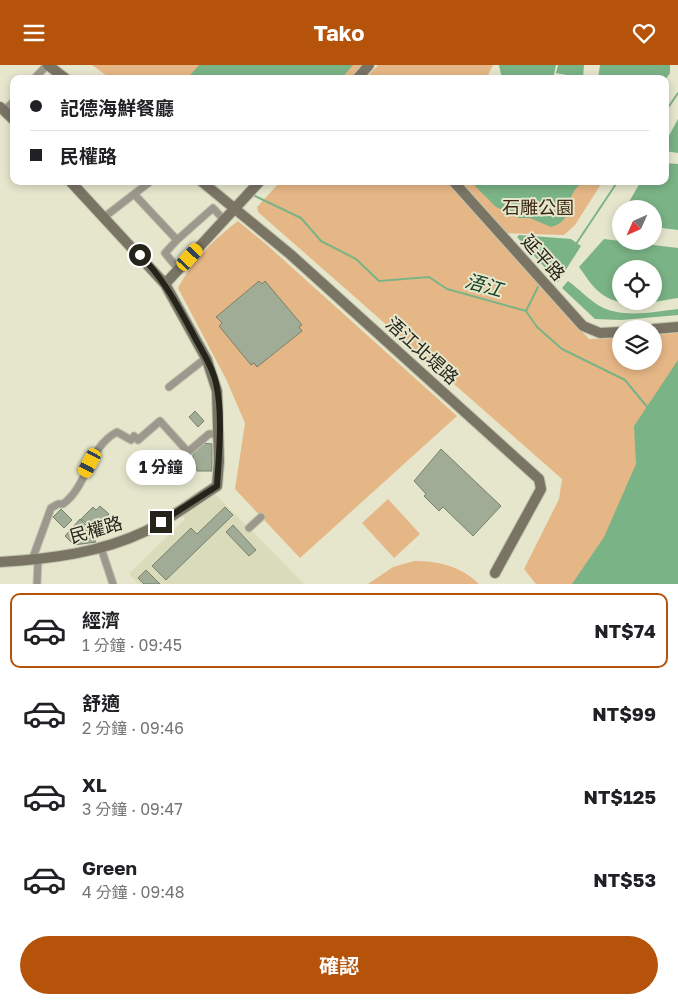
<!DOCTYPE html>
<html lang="zh-TW">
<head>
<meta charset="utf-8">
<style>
	body { margin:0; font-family:"Golos Text","Noto Sans TC",sans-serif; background:#f2f2f2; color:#202124; height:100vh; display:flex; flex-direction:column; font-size:19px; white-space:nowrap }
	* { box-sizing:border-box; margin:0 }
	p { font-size:16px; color:#757577 }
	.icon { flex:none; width:28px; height:28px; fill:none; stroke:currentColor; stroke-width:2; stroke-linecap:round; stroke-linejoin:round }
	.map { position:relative; height:519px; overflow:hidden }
	.sheet { display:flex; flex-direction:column; background:#fff; flex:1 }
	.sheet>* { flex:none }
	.hud { position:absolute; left:10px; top:10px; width:659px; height:110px; border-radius:10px; box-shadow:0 2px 8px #0003; display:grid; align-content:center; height:110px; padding:0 20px; background:#fff }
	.needle { width:32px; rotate:225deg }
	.fabs { position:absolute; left:612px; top:135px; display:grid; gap:10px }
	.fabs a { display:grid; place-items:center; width:50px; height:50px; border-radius:50%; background:#fff; box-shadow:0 2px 8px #0003; font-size:25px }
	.end { position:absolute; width:22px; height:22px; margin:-11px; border:6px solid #24241a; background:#fff; box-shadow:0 0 0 2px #fff }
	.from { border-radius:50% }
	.bubble { position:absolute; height:35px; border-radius:18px; background:#fff; box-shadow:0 2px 8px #0003; font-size:16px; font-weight:700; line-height:35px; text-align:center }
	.car { position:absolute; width:15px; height:30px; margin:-15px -8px; border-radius:6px; box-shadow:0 0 4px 1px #0007; background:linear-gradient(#f5c518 24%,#345 0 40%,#f5c518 0 76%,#345 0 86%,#f5c518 0) }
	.hud b { display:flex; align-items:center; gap:18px; height:48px; font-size:19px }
	.hud b+b { border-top:1px solid #e0e0e0 }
	.hud i { width:12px; height:12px; background:#202124 }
	ul { padding:9px 0 0; list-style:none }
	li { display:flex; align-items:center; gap:15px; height:75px; margin:0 10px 8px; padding:0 10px; border:2px solid transparent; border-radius:10px }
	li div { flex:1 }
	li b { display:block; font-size:19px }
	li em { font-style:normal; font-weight:700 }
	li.current { border-color:#b45309 }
	li>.icon { width:45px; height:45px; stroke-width:1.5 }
	.primary-button { display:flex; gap:10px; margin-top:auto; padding:10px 20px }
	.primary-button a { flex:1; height:58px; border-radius:30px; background:#b45309; color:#fff; font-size:20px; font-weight:700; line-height:58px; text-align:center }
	header { display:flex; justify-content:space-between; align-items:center; height:65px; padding:0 20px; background:#b45309; color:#fff; font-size:22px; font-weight:700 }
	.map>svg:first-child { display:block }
	.built { fill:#dadbba }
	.green { fill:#e6b786 }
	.water { fill:#7ab385; fill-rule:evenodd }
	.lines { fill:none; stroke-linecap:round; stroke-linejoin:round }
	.stream { stroke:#7ab385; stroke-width:2 }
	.building { fill:#a0ac95; stroke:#77816c }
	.street-casing { stroke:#c2c3ac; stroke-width:9 }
	.secondary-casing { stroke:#c2c3ac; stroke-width:12 }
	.street { stroke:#9c988e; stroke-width:7 }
	.secondary { stroke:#7a7465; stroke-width:10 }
	.route { stroke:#24241a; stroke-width:6 }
	.labels { text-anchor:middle; stroke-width:4; stroke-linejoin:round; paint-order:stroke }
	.park-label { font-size:18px; fill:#3d2912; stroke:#e5e6cc }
	.street-label { font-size:18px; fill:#24241a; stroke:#e5e6cc }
	.water-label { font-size:19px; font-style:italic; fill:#123d1f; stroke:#e5e6cc }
</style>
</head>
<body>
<header><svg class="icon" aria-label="menu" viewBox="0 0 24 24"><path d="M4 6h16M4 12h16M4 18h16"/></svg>Tako<svg class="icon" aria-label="heart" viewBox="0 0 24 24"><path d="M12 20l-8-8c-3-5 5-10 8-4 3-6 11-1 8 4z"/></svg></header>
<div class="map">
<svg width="678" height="519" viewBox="0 0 678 519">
	<rect width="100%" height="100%" fill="#e5e6cc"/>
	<path class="built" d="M215 429 249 463 304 519H139L129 509 185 454 182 450Z"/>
	<path class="green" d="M92 0H365L352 14H111Z
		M378 0H493L486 14H368L367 12Z
		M281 116H448L589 274 621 273V296H654V270L678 268V519H536L524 504 559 434 562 414 258 147 257 142Z
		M459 116H603L575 160 564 170 504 168Z
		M238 156 267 180 457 351 300 493 235 424 245 358 226 314 178 223C192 196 214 174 238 156Z
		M388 434 420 469 394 493 362 458Z
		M414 496C438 496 461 501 479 519H368L393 502Z"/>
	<path class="water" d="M199 0H353L341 14H187Z
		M499 0H556L553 14H502Z
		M558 0H584L583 13 556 8Z
		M600 0H670V8L665 15 598 14Z
		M678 54V88L665 86V78Z
		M665 98 678 99V165L654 162V144H625L641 116H665Z
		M470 116H587C559 127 580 154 551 162L530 153H519L496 142Z
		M519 170 571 174 581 181 558 217 517 172Z
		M604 174 678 183V233C652 237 620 246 598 226 591 220 585 210 579 202ZM621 204H654V236H621Z
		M568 216C578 223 587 233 598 240 620 254 654 247 678 244V250L622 255 595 254 562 223Z
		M678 295V519H572L604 472 636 399 634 361Z"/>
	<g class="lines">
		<path class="stream" d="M665 47 678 28
			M255 131 301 153 321 176 356 194 379 216 429 212 447 224 526 246 537 262 562 284 625 315 648 343
			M576 179 618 116
			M526 246 538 222"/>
	</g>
	<path class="building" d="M259 216 262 219 265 216 302 260 299 262 302 266 257 302 254 298 251 300 219 261 222 258 216 252Z
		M195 346 204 356 198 362 189 352Z
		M202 378 212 379V406H197L195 396H193V387Z
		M441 384 501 441 473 471 443 442 439 446 424 431 426 429 414 416Z
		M100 441 109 449 95 464 81 454 93 442 96 445Z
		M225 442 233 450 166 515 152 501 191 463 197 469Z
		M61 444 72 455 64 463 53 452Z
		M80 454 89 463 87 466 96 477 74 480 65 471Z
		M233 460 256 485 249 491 226 467Z
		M146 505 160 519H144L138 513Z"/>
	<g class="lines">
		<defs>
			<path id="street" d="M34 14 47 0
				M4 46 14 36
				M134 129 177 175 165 188 179 205
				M103 153 151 116
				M177 175 213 143 224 155
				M169 322 206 293
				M167 406 188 387
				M249 463 261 452
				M101 483 113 519
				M32 495 51 443 58 439H63C88 421 88 382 117 367L131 375 134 371 138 375 160 356 188 387 209 369H219
				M37 519 38 495"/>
			<path id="secondary" d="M48 0 66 14
				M357 14 369 0
				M0 42 14 55
				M201 116 290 189 539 414 541 424 495 508
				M453 116 583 261 600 268 621 267
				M165 219 260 116
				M654 264 678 262
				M0 497C50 494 100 488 146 466 170 454 194 436 217 421L219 396 217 326 207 295 165 219 70 116"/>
		</defs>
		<use href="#street" class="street-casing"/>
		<use href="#secondary" class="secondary-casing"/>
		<use href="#street" class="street"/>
		<use href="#secondary" class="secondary"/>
	</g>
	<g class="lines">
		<path class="route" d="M140 190C164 214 177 240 193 269 201 285 212 300 216 318 223 348 219 390 217 421L161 457"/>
	</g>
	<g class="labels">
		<g class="park-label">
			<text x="538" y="149">石雕公園</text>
		</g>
		<g class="street-label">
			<text transform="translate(543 193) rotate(48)" y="6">延平路</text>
			<text transform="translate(422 286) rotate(42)" y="6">浯江北堤路</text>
			<text transform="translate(96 465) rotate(-16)" y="6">民權路</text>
		</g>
		<g class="water-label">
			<text transform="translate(484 220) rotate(16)" y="7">浯江</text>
		</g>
	</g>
</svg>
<div class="fabs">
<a><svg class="needle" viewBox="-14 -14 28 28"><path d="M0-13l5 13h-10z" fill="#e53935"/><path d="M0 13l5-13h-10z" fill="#757577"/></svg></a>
<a><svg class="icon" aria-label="locate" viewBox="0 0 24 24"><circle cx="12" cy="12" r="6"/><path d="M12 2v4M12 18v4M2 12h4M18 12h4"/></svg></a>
<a><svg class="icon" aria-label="layers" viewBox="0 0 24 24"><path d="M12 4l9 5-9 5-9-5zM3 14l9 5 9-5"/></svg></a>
</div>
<i class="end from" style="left:140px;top:190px"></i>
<i class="end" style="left:161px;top:457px"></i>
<div class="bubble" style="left:126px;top:385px;width:70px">1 分鐘</div>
<i class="car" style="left:190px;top:192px;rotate:42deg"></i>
<i class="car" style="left:90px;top:398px;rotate:208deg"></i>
<div class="hud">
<b><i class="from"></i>記德海鮮餐廳</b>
<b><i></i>民權路</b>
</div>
</div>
<section class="sheet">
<ul>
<li class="current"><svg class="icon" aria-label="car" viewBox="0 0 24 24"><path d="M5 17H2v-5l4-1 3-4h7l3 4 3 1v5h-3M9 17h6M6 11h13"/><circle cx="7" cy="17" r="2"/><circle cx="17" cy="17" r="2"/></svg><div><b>經濟</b><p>1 分鐘 · 09:45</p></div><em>NT$74</em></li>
<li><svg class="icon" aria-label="car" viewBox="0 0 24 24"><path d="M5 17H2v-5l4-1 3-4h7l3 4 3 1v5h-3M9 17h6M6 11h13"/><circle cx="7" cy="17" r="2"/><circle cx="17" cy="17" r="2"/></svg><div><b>舒適</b><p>2 分鐘 · 09:46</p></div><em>NT$99</em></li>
<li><svg class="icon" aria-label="car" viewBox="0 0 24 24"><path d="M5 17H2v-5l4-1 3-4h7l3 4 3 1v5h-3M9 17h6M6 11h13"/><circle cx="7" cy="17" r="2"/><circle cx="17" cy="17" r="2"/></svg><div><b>XL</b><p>3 分鐘 · 09:47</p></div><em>NT$125</em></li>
<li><svg class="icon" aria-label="car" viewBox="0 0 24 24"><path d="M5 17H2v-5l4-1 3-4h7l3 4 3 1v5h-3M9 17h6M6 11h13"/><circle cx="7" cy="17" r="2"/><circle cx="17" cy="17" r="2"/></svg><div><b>Green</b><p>4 分鐘 · 09:48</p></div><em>NT$53</em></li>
</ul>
<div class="primary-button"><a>確認</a></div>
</section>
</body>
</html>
